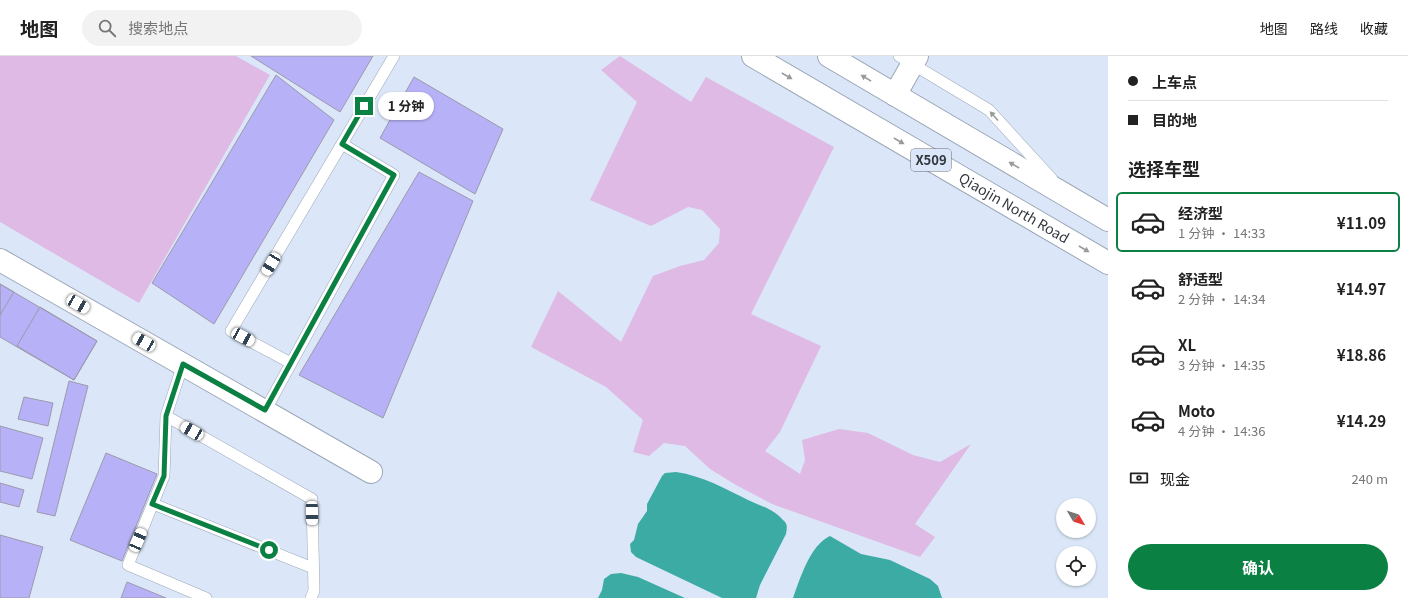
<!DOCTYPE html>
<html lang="zh">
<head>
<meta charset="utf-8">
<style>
	body { margin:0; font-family:Georgia,"Noto Sans SC",serif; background:#f2f2f2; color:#222; height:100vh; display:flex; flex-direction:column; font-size:15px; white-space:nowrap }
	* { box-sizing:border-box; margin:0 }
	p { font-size:13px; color:#767676 }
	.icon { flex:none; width:22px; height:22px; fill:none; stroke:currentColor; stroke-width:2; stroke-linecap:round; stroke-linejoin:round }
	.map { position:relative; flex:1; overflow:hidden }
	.details { display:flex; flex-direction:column; background:#fff; width:300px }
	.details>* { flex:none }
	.hud { display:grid; align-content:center; height:88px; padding:0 20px; background:#fff }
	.needle { width:26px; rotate:129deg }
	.buttons { position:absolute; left:1056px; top:442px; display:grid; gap:8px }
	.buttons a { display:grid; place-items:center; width:40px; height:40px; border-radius:50%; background:#fff; box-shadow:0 1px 3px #0004; font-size:20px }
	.end { position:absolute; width:18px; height:18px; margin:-9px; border:5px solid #0b8043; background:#fff; box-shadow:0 0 0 2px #fff }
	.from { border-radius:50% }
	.bubble { position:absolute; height:28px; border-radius:14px; background:#fff; box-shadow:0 1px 3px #0004; font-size:13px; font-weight:700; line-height:28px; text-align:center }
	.car { position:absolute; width:12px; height:24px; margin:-12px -6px; border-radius:5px; box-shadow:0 0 3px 1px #0007; background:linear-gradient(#fff 24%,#345 0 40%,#fff 0 76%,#345 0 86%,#fff 0) }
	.hud b { display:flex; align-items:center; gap:14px; height:38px; font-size:15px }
	.hud b+b { border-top:1px solid #e0e0e0 }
	.hud i { width:10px; height:10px; background:#222 }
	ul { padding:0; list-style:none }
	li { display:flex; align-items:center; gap:12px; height:60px; margin:0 8px 6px; padding:0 12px; border:2px solid transparent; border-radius:6px }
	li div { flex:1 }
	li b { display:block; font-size:15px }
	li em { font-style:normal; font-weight:700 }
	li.on { border-color:#0b8043 }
	li>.icon { width:36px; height:36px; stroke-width:1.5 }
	h2 { padding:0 20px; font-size:18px; line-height:48px }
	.pay { display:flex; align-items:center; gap:10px; height:44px; padding:0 20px; font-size:15px }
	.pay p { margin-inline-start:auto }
	.action { display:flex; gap:8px; margin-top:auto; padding:8px 20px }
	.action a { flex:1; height:46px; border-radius:24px; background:#0b8043; color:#fff; font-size:16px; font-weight:700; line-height:46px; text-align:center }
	header { display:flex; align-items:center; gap:24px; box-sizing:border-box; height:56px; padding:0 20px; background:#fff; border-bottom:1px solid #e0e0e0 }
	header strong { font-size:19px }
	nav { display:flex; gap:22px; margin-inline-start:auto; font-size:14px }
	.search { width:280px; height:36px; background:#f2f2f2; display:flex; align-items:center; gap:10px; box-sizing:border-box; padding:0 14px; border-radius:22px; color:#767676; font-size:15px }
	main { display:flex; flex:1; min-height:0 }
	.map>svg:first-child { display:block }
	.grass { fill:#debae5 }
	.water { fill:#3baba4 }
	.building { fill:#b7b1f7; stroke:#9b9aac }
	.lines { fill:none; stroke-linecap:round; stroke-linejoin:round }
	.service-casing { stroke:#9ba7b7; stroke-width:12 }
	.minor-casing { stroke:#9ba7b7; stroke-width:24 }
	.primary-casing { stroke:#9ba7b7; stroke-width:24 }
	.service { stroke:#fff; stroke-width:11 }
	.minor { stroke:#fff; stroke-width:22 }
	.primary { stroke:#fff; stroke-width:22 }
	.oneway { fill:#989b9e }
	.route { stroke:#0b8043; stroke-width:5 }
	.labels { text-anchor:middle; stroke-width:3; stroke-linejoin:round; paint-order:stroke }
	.shield { fill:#dbe7f8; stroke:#656c75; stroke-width:1 }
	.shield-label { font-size:13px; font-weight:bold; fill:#32373d }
	.street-label { font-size:14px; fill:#32373d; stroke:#dbe7f8 }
</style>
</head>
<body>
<header>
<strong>地图</strong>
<div class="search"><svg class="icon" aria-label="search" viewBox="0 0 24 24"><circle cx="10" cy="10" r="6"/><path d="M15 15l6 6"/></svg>搜索地点</div>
<nav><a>地图</a><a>路线</a><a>收藏</a></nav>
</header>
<main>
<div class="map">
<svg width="1108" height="542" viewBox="0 0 1108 542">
	<rect width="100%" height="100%" fill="#dbe7f8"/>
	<path class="grass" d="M0 0H236L270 19 139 247 0 166Z
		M620 0 691 46 706 21 834 91 751 258 821 290 780 376 765 395 800 418 805 404 802 384 839 373 868 377 913 399 940 406 971 388 915 468 935 481 920 501 772 448 736 429 710 413 685 390 664 387 649 400 633 396 643 364 606 331 531 291 558 235 621 286 653 220 680 210 704 204 719 187 720 173 702 154 688 151 651 170 590 144 637 46 601 14Z"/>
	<path class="water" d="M676 416C703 420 724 432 748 444 760 450 774 453 783 464 788 468 787 472 786 478L760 529 756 542H722L636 501 631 496 630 488 634 484 638 468 647 455V448L662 420 665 417Z
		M830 480 861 498 890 504 930 523 938 530 942 542H793C800 523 810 489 830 480Z
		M621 517 638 521 685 542H598L602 534 604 523 611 518Z"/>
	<path class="building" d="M251 0H373L340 56Z
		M276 19 334 64 214 268 152 227Z
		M414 21 503 73 475 138 380 82Z
		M419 116 473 145 383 362 299 319Z
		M0 228 97 285 74 324 0 281Z
		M0 228 14 236 0 259Z
		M40 251 97 285 74 324 17 290Z
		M69 325 88 330 55 460 37 456Z
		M24 341 53 347 48 370 18 363Z
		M0 370 43 382 32 423 0 415Z
		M106 397 157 418 122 505 70 484Z
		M0 427 24 434 19 451 0 446Z
		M0 479 43 491 29 542H0Z
		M127 526 166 542H121Z"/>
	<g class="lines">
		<defs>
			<path id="service" d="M899 0 989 54 1052 123
				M291 307 231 275 394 0
				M183 308 166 360 164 420 128 509 206 542
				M265 355 394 119 342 88
				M166 360 312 443 314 535 311 542
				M153 448 313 512"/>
			<path id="minor" d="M895 39 917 0
				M0 204 371 416"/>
			<g id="primary">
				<path id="s1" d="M753 0 1108 207"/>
				<path d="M829 0 1108 164"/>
			</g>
		</defs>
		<use href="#service" class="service-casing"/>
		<use href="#minor" class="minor-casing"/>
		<use href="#primary" class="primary-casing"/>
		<use href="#service" class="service"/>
		<use href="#minor" class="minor"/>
		<use href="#primary" class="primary"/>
	</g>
	<defs><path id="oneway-solid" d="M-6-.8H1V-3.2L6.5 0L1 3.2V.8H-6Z"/></defs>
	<g class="oneway">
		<use href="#oneway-solid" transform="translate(787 20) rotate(30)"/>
		<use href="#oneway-solid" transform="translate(866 22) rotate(-149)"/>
		<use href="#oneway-solid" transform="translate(994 60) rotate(-132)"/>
		<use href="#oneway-solid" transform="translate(899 85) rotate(30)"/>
		<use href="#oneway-solid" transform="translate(1014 109) rotate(-150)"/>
		<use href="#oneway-solid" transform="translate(1084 193) rotate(30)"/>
	</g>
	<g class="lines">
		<path class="route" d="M269 494 152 448 164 420 166 360 183 308 265 354 394 119 342 88 364 50"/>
	</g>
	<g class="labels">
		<rect class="shield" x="911" y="93" width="40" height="22" rx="3"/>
		<g class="shield-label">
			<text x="931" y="109">X509</text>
		</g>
		<g class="street-label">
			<text dy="5" stroke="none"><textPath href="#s1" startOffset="302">Qiaojin North Road</textPath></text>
		</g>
	</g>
</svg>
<div class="buttons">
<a><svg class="needle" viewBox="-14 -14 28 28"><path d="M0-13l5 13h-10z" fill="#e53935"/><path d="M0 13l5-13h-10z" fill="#767676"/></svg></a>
<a><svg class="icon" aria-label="locate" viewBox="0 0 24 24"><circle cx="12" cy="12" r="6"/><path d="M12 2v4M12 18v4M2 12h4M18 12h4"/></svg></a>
</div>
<i class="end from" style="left:269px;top:494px"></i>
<i class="end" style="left:364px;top:50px"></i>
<div class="bubble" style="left:378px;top:36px;width:56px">1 分钟</div>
<i class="car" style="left:271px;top:208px;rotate:211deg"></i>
<i class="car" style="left:78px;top:248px;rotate:120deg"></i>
<i class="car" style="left:243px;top:281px;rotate:118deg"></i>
<i class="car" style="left:144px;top:286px;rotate:300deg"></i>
<i class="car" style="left:192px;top:375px;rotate:300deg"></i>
<i class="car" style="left:312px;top:457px;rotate:179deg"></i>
<i class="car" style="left:138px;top:484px;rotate:23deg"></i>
</div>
<section class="details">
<div class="hud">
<b><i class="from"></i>上车点</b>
<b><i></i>目的地</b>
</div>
<h2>选择车型</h2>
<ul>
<li class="on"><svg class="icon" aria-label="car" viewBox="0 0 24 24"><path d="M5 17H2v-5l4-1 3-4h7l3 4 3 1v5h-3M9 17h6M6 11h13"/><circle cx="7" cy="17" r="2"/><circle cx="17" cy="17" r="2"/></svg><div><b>经济型</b><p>1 分钟 · 14:33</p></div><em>¥11.09</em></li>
<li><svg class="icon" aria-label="car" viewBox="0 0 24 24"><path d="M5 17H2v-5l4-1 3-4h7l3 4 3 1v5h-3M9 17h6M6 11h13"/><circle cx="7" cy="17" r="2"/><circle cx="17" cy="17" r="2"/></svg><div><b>舒适型</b><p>2 分钟 · 14:34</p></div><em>¥14.97</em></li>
<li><svg class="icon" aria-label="car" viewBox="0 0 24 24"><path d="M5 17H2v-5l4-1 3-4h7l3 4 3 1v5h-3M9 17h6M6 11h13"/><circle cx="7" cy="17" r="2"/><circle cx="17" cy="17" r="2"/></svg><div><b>XL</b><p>3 分钟 · 14:35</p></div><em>¥18.86</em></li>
<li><svg class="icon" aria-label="car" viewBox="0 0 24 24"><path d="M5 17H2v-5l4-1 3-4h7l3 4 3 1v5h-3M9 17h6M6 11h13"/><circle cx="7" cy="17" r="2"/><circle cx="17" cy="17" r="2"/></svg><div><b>Moto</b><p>4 分钟 · 14:36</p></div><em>¥14.29</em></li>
</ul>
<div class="pay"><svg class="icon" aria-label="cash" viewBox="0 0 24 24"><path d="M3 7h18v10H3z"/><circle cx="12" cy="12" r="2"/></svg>现金<p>240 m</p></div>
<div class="action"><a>确认</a></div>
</section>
</main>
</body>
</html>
